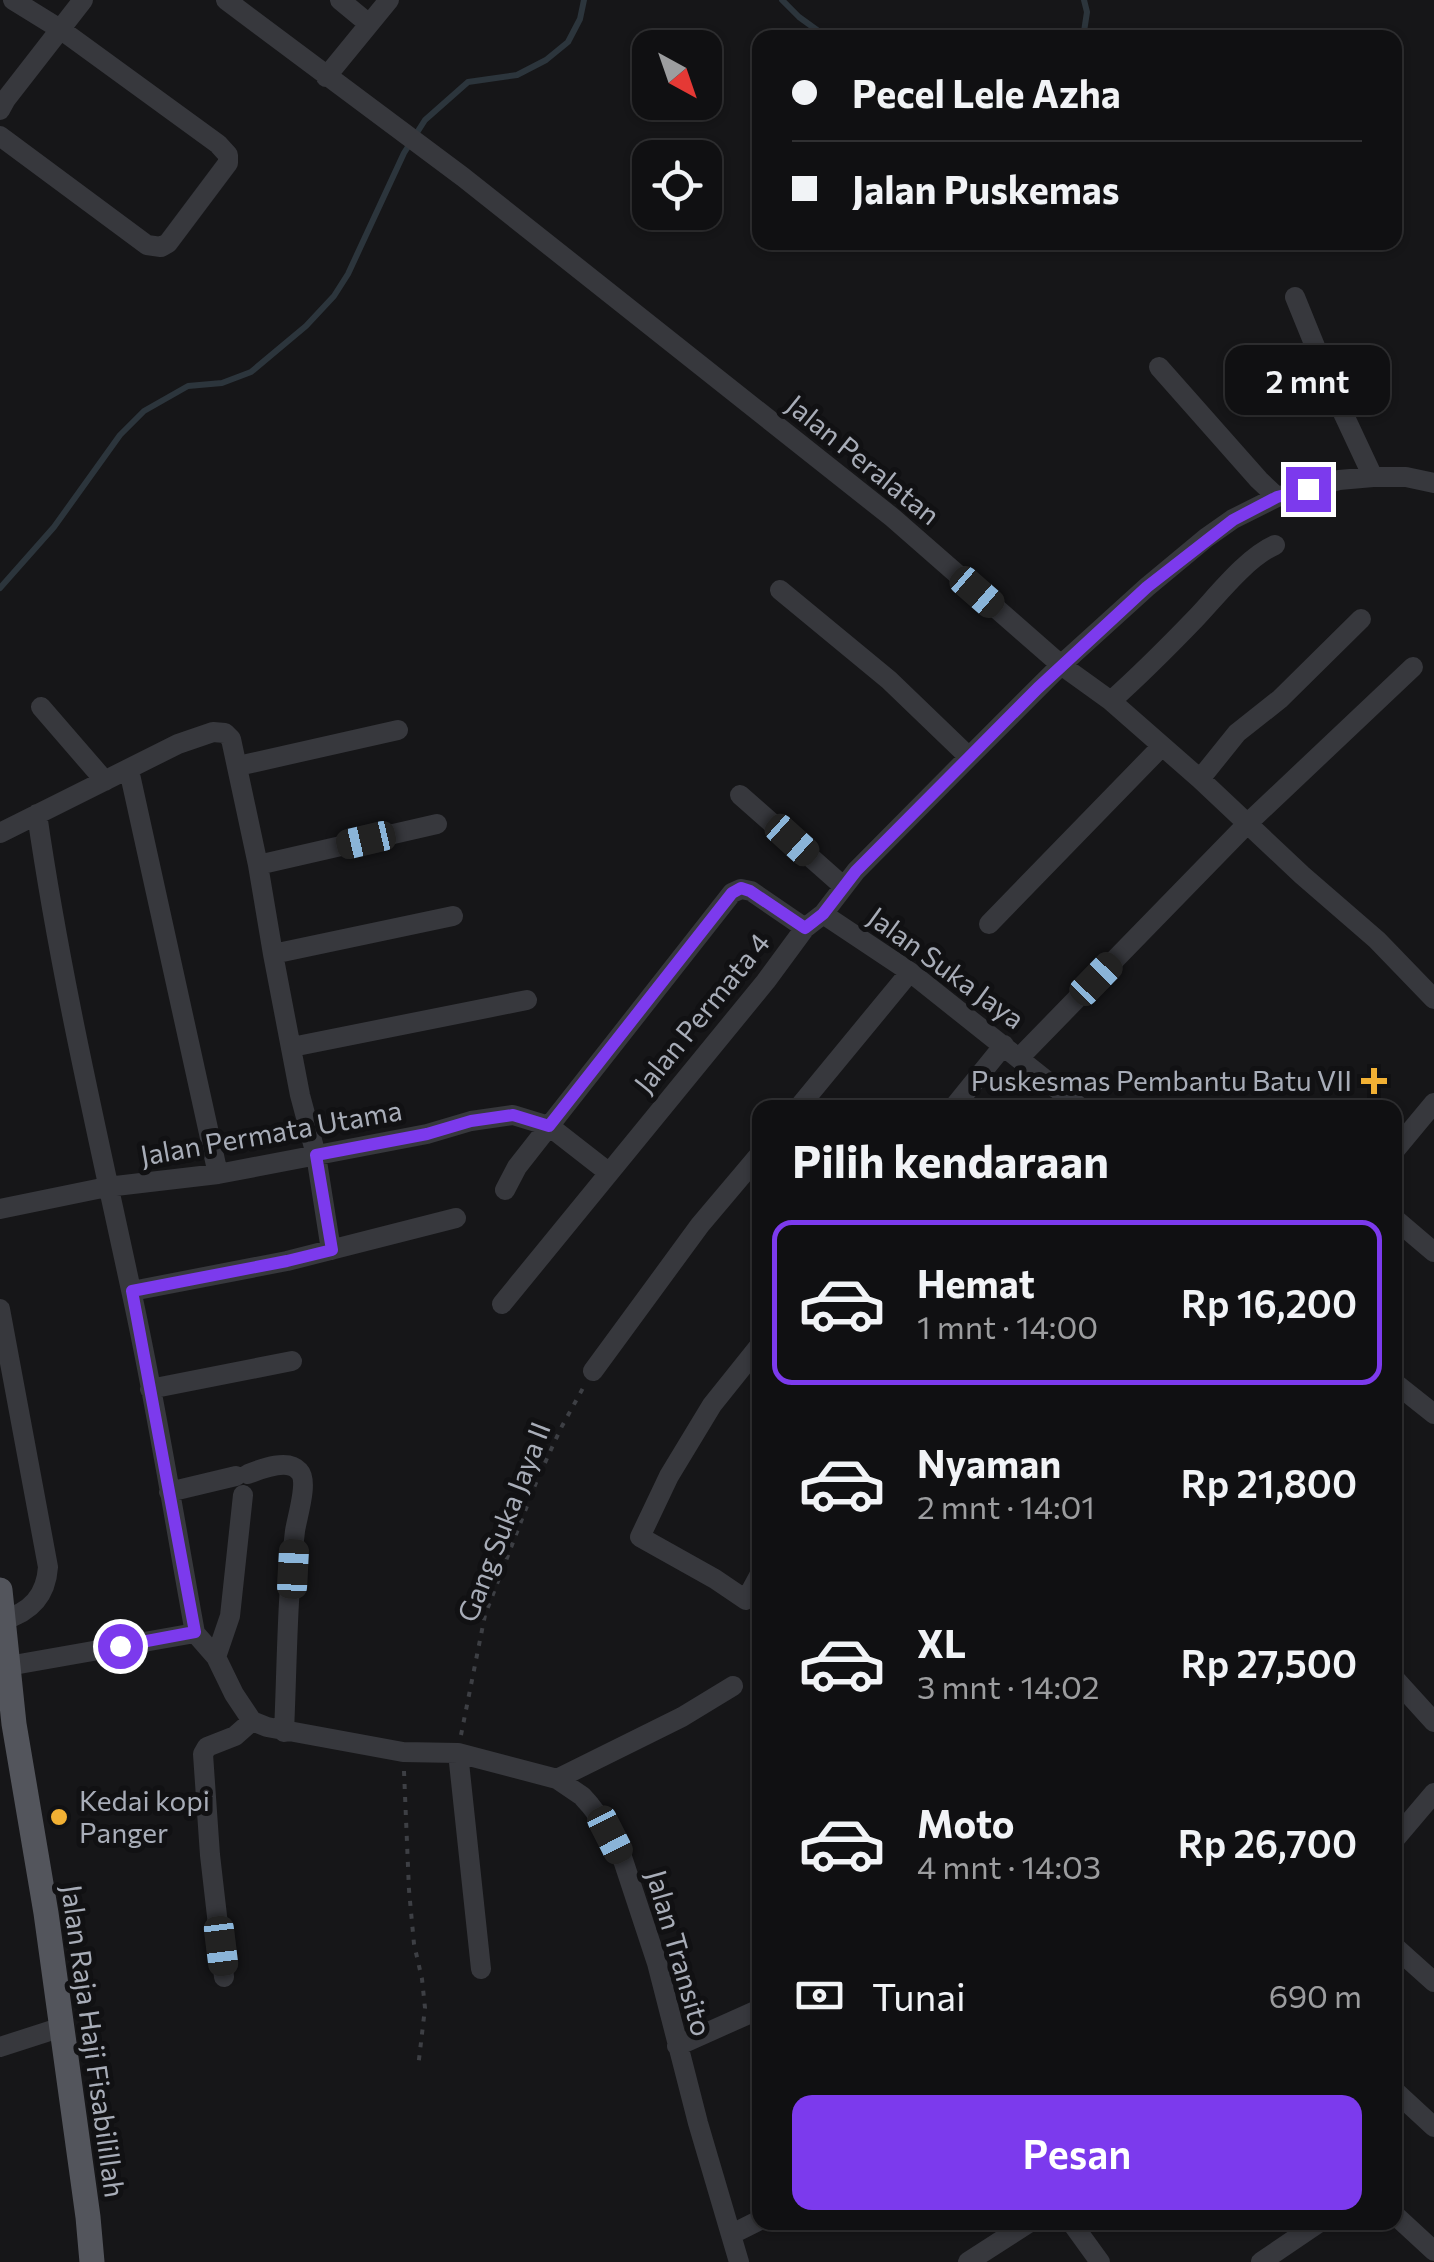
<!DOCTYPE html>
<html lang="id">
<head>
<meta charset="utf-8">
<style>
	body { margin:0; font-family:Commissioner,sans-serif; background:#1e1e20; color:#f1f3f6; height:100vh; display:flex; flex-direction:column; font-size:38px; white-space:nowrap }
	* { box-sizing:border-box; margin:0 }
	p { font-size:32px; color:#9c9d9f }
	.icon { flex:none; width:55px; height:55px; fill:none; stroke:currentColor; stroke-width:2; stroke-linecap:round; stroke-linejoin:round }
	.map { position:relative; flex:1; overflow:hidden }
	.sheet { position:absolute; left:752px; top:1100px; width:650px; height:1130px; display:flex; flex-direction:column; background:#101012; border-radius:20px; box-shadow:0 2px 8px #0004,0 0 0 2px #303032 }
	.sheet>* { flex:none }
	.guide { position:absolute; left:752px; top:30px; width:650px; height:220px; border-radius:20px; box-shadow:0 2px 8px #0004,0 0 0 2px #303032; display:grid; align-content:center; height:220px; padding:0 40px; background:#101012 }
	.needle { width:65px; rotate:140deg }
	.controls { position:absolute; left:632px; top:30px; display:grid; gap:20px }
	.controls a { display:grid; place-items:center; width:90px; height:90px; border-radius:20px; background:#101012; box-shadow:0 2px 8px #0004,0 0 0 2px #303032; font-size:50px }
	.end { position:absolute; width:45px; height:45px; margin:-22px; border:12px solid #7c3aed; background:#fff; box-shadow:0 0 0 5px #fff }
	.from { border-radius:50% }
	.bubble { position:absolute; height:70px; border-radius:20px; background:#101012; box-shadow:0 2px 8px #0004,0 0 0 2px #303032; font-size:32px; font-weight:600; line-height:70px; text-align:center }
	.car { position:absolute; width:30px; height:60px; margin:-30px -15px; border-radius:12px; box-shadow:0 0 8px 2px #0007; background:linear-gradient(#222 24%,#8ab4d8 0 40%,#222 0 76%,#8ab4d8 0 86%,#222 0) }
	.guide b { display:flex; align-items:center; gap:35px; height:95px; font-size:38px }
	.guide b+b { border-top:2px solid #303032 }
	.guide i { width:25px; height:25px; background:#f1f3f6 }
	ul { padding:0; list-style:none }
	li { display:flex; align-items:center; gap:30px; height:165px; margin:0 20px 15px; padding:0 20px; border:5px solid transparent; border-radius:20px }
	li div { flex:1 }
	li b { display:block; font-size:38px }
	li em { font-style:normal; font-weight:600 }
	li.on { border-color:#7c3aed }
	li>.icon { width:90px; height:90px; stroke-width:1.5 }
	h2 { padding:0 40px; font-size:45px; line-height:120px }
	.pay { display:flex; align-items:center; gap:25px; height:110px; padding:0 40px; font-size:38px }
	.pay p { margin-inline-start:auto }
	.cta { display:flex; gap:20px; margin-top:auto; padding:20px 40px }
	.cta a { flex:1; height:115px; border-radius:20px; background:#7c3aed; color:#fff; font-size:40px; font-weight:600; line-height:115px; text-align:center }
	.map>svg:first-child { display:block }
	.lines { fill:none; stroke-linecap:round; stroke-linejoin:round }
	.stream { stroke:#2c353c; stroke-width:6 }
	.path { stroke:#3d3f44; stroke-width:4; stroke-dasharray:5 8; stroke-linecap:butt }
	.minor { stroke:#37383d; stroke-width:20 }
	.major { stroke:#53555c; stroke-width:25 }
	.route { stroke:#7c3aed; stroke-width:12 }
	.poi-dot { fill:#f2b134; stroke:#111113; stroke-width:4 }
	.labels { text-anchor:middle; stroke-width:10; stroke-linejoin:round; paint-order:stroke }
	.street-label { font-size:28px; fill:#a8adb8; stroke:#111113 }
	.poi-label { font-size:28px; fill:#a8adb8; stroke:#111113; text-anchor:end }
</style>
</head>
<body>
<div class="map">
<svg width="1434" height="2262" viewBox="0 0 1434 2262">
	<rect width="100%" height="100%" fill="#161618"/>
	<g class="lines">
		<path class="stream" d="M782 0 799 17 828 38
			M1083 38 1087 12 1084 0
			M0 588 54 527 120 435 144 411 188 386 222 383 251 372 306 326 334 296 348 274 404 153 425 120 468 82 517 75 546 60 568 42 580 19 584 0"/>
		<path class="path" d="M461 1735 485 1615 537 1480 561 1428 583 1388
			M404 1771 409 1890 414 1944 422 1979 425 2008 418 2068"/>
		<path class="minor" d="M226 0 463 177 893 518 1061 665 1111 701 1200 779 1302 875 1377 940 1434 999
			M340 0 369 24
			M326 77 389 0
			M0 110 6 99 83 0
			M0 136 147 245 161 247 168 243 228 163V155L218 144 60 29 13 0
			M1295 297 1336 398 1373 477
			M1159 367 1259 480 1277 497
			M780 590 889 680 969 757
			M1111 701C1140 675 1168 647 1195 619 1217 596 1246 558 1275 545
			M41 707 105 781
			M238 766 398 730
			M129 770 218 1174
			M1200 779 1237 733 1280 699 1361 619
			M740 795 843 886
			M37 814C60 974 97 1132 131 1290 156 1403 174 1518 195 1633
			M0 833 178 744 213 732 225 733 231 739 258 865 273 954 300 1095 316 1155 331 1250
			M258 865 437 824
			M823 914 910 972 1081 1108
			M989 924 1162 746
			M273 954 453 916
			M292 1047 527 1000
			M1020 1057 1248 823 1413 667
			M798 1108 910 972
			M953 1108 1004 1045
			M1395 1150 1434 1103
			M505 1190 517 1167 732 893 741 889 751 891 805 928
			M0 1209 107 1187 218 1174 427 1134 471 1121 513 1115 549 1126 608 1172
			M1395 1219 1434 1252
			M132 1291 287 1261 456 1218
			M502 1304 766 981 805 928 823 914 856 871 969 757 1061 665 1147 587 1206 538 1233 519 1277 497 1339 480 1373 477H1406L1434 483
			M0 1309 48 1567C46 1596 31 1612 3 1620
			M760 1345 712 1405 669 1476 640 1537 715 1579 746 1600 760 1574
			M593 1371 700 1225 760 1154
			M1395 1383 1434 1414
			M150 1389 292 1361
			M248 1474C261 1469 288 1458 299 1471 309 1481 297 1517 295 1531 287 1596 287 1666 284 1732
			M169 1492 236 1476
			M216 1657 230 1616 243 1495
			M8 1666 195 1633 216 1657 234 1694 252 1721 267 1727 403 1752 458 1753 557 1779 582 1796 590 1805 603 1822 623 1860 657 1963 698 2123 739 2262
			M1395 1679 1434 1722
			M458 1753 481 1969
			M557 1779 682 1717 733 1686
			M1395 1839 1434 1793
			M1395 1947 1434 1982
			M224 1977 210 1855 203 1754 207 1747 235 1736 252 1721
			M677 2046 760 2009
			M0 2047 62 2027
			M1395 2091 1434 2127
			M1395 2215 1434 2251
			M1071 2222 1100 2262
			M732 2234 760 2220
			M968 2262 1030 2222
			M1261 2262 1320 2222"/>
		<path class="major" d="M0 1590 14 1724 46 1913 88 2217 92 2262"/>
	</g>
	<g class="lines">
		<path class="route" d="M120 1646 195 1632 132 1291 287 1261 332 1250 316 1155 427 1134 471 1121 513 1115 549 1126 732 893 741 888 750 891 805 928 823 914 856 871 1038 688 1147 587 1233 520 1277 497 1308 489"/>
	</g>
	<g class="poi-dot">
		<path d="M1369 1066h10v10h10v10h-10v10h-10v-10h-10v-10h10z"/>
		<circle cx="59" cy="1817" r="10"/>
	</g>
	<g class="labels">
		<g class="street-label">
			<text transform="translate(863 460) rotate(39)" y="10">Jalan Peralatan</text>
			<text transform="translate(946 968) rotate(36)" y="10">Jalan Suka Jaya</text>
			<text transform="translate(702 1013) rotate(-51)" y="10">Jalan Permata 4</text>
			<text transform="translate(271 1133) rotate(-10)" y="10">Jalan Permata Utama</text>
			<text transform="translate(504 1522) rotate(-69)" y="10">Gang Suka Jaya II</text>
			<text transform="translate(679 1953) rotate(74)" y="10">Jalan Transito</text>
			<text transform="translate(93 2041) rotate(82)" y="10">Jalan Raja Haji Fisabilillah</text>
		</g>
		<g class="poi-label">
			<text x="1352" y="1091">Puskesmas Pembantu Batu VII</text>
			<text x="79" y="1811" text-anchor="start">Kedai kopi<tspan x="79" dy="32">Panger</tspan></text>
		</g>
	</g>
</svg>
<div class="controls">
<a><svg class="needle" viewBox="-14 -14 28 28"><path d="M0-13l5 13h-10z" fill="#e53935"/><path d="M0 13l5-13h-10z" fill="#9c9d9f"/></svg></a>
<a><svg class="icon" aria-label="locate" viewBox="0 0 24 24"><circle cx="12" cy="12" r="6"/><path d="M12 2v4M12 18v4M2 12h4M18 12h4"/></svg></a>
</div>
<i class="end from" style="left:120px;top:1646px"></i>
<i class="end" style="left:1308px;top:489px"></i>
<div class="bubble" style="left:1225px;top:345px;width:165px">2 mnt</div>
<i class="car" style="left:977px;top:592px;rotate:131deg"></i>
<i class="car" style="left:366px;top:840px;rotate:257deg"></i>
<i class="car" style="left:792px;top:840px;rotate:132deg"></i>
<i class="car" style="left:1096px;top:979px;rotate:44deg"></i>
<i class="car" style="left:293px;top:1569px;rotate:3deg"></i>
<i class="car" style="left:610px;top:1835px;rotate:153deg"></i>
<i class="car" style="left:221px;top:1946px;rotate:173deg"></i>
<div class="guide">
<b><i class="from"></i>Pecel Lele Azha</b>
<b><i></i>Jalan Puskemas</b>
</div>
<section class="sheet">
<h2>Pilih kendaraan</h2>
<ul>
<li class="on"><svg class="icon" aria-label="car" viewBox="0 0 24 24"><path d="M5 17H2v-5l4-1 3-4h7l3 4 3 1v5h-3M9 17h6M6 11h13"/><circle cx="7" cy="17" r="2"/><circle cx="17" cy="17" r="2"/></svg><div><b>Hemat</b><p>1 mnt · 14:00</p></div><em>Rp 16,200</em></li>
<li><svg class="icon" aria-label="car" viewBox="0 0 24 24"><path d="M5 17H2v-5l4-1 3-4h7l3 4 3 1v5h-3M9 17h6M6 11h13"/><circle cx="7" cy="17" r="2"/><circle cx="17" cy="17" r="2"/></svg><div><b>Nyaman</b><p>2 mnt · 14:01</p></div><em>Rp 21,800</em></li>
<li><svg class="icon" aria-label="car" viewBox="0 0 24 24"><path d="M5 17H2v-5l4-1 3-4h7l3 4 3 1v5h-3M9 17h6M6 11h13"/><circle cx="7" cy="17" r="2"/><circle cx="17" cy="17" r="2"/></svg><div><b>XL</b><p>3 mnt · 14:02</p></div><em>Rp 27,500</em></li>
<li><svg class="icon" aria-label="car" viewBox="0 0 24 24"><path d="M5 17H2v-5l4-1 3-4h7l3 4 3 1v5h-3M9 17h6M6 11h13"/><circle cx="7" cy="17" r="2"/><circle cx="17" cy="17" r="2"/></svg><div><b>Moto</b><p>4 mnt · 14:03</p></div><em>Rp 26,700</em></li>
</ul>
<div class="pay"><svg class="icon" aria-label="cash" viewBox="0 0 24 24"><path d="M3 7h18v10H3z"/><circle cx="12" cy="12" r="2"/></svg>Tunai<p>690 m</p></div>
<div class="cta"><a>Pesan</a></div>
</section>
</div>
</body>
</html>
